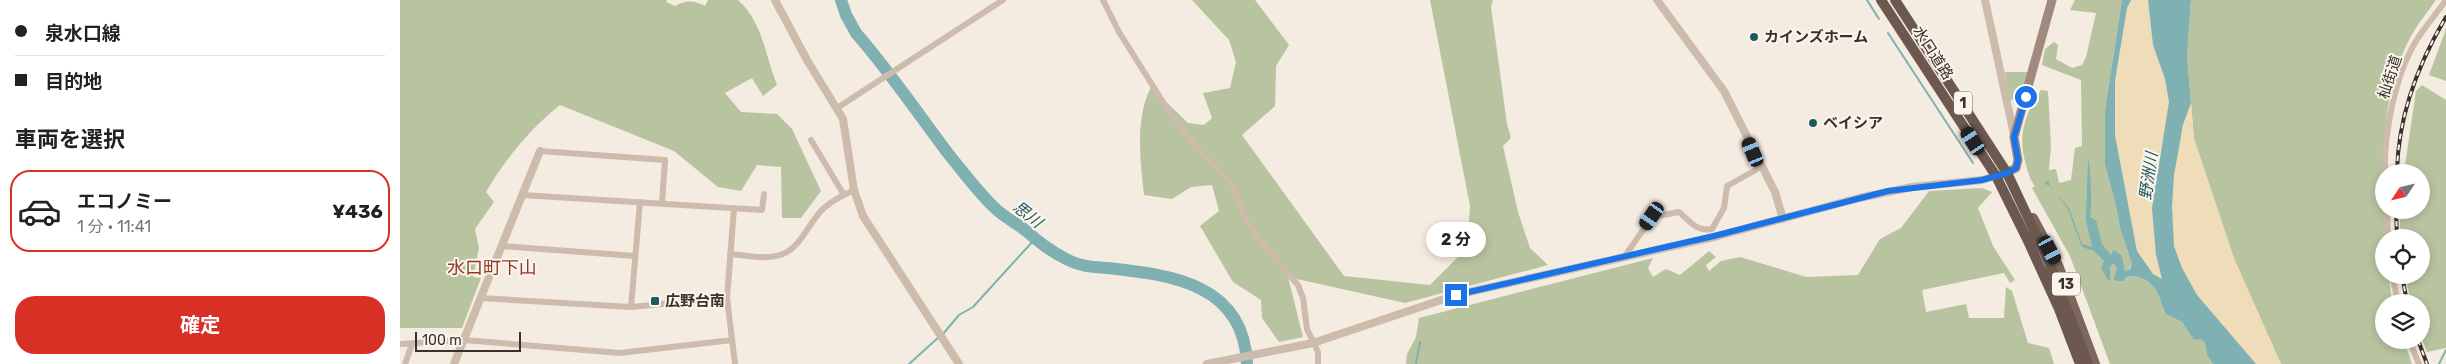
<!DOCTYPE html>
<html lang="ja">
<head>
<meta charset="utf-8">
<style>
	body { margin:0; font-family:Rubik,"Noto Sans JP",sans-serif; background:#f6f6f6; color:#222; height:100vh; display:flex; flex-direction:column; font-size:19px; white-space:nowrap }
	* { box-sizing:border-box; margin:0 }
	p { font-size:16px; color:#767676 }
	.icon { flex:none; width:28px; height:28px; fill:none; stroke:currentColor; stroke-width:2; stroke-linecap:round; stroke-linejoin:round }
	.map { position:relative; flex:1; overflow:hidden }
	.side { display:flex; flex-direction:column; background:#fff; width:400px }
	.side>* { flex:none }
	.hud { display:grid; align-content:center; height:110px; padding:0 15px; background:#fff }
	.needle { width:32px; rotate:235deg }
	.tools { position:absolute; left:1975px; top:164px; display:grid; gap:10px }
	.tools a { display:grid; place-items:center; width:55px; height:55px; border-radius:50%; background:#fff; box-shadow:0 2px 8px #0003; font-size:25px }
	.scale { position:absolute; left:15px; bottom:12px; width:106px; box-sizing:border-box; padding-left:5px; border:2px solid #3b302b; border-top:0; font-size:14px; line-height:18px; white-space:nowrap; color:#3b302b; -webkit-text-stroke:4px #fbf5ee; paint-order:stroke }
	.end { position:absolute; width:22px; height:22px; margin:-11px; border:6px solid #1a73e8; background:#fff; box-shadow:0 0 0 2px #fff }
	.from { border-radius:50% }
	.bubble { position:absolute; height:35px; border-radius:18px; background:#fff; box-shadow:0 2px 8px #0003; font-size:16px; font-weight:700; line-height:35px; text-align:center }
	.car { position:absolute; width:15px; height:30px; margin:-15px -8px; border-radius:6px; box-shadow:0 0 4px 1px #0007; background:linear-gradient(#222 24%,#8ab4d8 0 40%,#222 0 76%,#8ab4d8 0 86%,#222 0) }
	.hud b { display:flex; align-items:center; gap:18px; height:48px; font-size:19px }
	.hud b+b { border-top:1px solid #e0e0e0 }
	.hud i { width:12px; height:12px; background:#222 }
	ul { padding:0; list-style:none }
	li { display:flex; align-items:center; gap:15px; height:82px; margin:0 10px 8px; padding:0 5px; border:2px solid transparent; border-radius:20px }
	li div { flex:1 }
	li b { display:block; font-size:19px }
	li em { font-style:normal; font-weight:700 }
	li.selected { border-color:#d93025 }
	li>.icon { width:45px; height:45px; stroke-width:1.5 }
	h2 { padding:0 15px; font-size:22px; line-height:60px }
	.cta { display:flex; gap:10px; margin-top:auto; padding:10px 15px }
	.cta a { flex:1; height:58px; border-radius:20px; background:#d93025; color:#fff; font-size:20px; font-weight:700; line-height:58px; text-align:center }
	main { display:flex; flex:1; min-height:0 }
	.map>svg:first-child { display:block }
	.green { fill:#b8c4a0 }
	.sand { fill:#efdcb8 }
	.water { fill:#7fb0b2 }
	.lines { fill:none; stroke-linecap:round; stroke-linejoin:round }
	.stream { stroke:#7fb0b2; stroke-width:2 }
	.river { stroke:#7fb0b2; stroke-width:12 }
	.minor { stroke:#cdbbac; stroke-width:6 }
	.tertiary { stroke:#cdbbac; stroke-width:8 }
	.secondary { stroke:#a18a7d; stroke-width:9 }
	.primary { stroke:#7d675c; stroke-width:10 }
	.trunk { stroke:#6c584f; stroke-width:10 }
	.rail-casing { stroke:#3b302b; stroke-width:4 }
	.rail { stroke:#fbf5ee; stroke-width:2; stroke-dasharray:5.5; stroke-linecap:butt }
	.route { stroke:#1a73e8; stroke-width:6 }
	.poi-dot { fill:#1f5a5e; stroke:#fbf5ee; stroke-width:2 }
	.labels { text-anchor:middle; stroke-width:4; stroke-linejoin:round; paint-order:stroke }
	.shield { fill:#fbf5ee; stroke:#756b66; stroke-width:1 }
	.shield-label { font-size:14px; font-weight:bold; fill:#3b302b }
	.poi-label { font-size:15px; font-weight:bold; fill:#3b302b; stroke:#fbf5ee; text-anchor:start }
	.street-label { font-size:15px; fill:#3b302b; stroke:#fbf5ee }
	.water-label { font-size:16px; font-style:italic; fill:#1f5a5e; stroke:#fbf5ee }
	.quarter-label { font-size:18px; fill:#8c3b22; stroke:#fbf5ee }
</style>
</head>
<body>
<main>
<section class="side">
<div class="hud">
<b><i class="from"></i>泉水口線</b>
<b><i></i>目的地</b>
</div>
<h2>車両を選択</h2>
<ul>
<li class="selected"><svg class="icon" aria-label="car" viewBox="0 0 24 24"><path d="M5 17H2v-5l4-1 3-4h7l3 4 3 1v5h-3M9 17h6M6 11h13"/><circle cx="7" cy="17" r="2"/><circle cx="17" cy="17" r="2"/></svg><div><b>エコノミー</b><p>1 分 · 11:41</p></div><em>¥436</em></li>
</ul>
<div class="cta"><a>確定</a></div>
</section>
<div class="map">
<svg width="2046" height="364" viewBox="0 0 2046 364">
	<rect width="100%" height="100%" fill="#f4ebe1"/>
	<path class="green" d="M0 0H267L266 2 275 6C285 0 294 0 305 6L308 0H338C363 22 365 56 377 85L363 96 352 78 325 93 341 112 377 114 392 129 421 191 401 218H382L381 167 357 165 341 191 318 187 274 151 160 105C130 129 106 158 86 192L94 202 75 229 79 248 73 277 81 278 62 328H0Z
		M792 0H855L889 45 876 66 875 106 842 135 944 276 1030 285 1067 248 1070 206 1030 0H1093L1091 7 1107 124 1111 138 1103 146 1118 212 1130 248 1148 265 1005 303 888 277 903 337 879 342 862 318 861 300 833 282 800 226 819 211 812 185 791 187 772 199 744 195C740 161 735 118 751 87L788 123 804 125 812 118 803 93 830 88 836 62 829 40Z
		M1675 0H1722L1705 110V165L1716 206 1720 228 1732 264 1725 276C1739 275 1752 280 1758 294 1761 301 1762 308 1765 313L1782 322 1794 340 1801 338 1805 343 1807 355 1813 364H1710L1670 256 1632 188 1635 186C1630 180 1628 173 1626 165 1617 136 1625 114 1641 90L1648 91 1651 146 1649 170 1656 169 1659 183 1671 180 1675 148 1682 146 1681 80 1642 65 1645 49 1654 42 1658 45 1656 59 1672 68 1682 65 1686 57 1696 13 1670 10Z
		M1791 0H2036C2027 13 2015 27 2008 42 1978 103 1983 173 1986 237L1984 238V275H1989L1992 302H1984V340H2004L2012 364H1881L1837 267 1794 139 1787 57Z
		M2046 29V81L2029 75Z
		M1605 72H1629L1624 93 1617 101 1608 99Z
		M2022 85 2046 100V348L2027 352 2021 337V302H2011L2005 275H2021V238L2001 237 1999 212V210H2021V172H2004L2016 91Z
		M1582 188 1592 192 1578 208 1593 246 1615 280 1610 283 1604 273 1522 290 1526 312 1566 304 1569 318H1604L1606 287 1612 291 1628 343 1649 348 1654 364H1006L1007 354 1016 337 1019 318 1253 258 1248 268 1253 277 1266 269 1280 275 1309 251 1316 257 1306 265 1309 271 1321 261 1340 257 1406 277 1458 275 1480 239 1501 228 1529 191Z"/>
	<path class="sand" d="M1731 0H1748L1753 45 1765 79 1769 102V113L1757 166 1756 255 1763 280 1753 274 1737 251 1715 135V81L1727 8Z
		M1791 103 1794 139 1833 256 1881 364H1856C1837 341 1813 319 1796 294 1787 280 1778 263 1774 246 1766 202 1776 144 1791 103Z"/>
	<path class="water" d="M1722 0H1731L1727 8 1715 81V135L1737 251 1753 274 1762 279 1756 255 1752 208 1769 102 1765 79 1753 45 1748 0H1791L1787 57 1791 103 1783 125 1774 175 1772 207 1774 246 1782 268 1797 295 1856 364H1813L1807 355 1805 343 1801 339 1794 340 1782 322 1766 314C1762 308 1761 301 1758 294 1752 281 1739 274 1725 277L1724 281H1716L1714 279 1717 267 1713 263 1710 267V280H1708L1701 268 1704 261 1693 250 1684 248 1681 245 1668 209 1649 185 1644 184 1648 180 1651 188 1669 208 1682 244 1692 247 1686 220 1688 159C1691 167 1692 208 1690 217L1696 220 1702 244 1711 255 1714 250 1722 256 1725 272 1730 269 1732 264 1720 228 1716 206 1705 165V110Z"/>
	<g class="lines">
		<path class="stream" d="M1467 0 1479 19
			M1488 33 1573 163
			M543 334 559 315 573 307 634 240
			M509 364 539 337
			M1016 364 1020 342
			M2039 364 2046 350"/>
		<path class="river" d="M441 0 446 15 456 33C490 72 519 115 550 156 565 174 580 195 597 210 606 218 616 223 625 230 639 242 650 251 668 260 682 267 693 267 708 268 772 275 844 284 847 364"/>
		<path class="minor" d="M703 0 719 32 768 110 796 147 833 185 845 218 860 240 898 285 903 298 907 329 918 352V364
			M437 108 603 0
			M411 140 444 195
			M140 151 265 160 262 204
			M1985 172C1984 132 1995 76 2016 41 2025 27 2036 14 2046 0
			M122 195 362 210 364 194
			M334 208 327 298 335 364
			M1987 210 1988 238
			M101 246 235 256
			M330 254C346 255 365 260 380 255 401 249 409 221 424 208 433 200 443 195 454 190
			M1225 256 1252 217 1279 212C1290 221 1296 232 1312 229L1324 208 1327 186 1361 167
			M1992 275 1998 302
			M80 298 231 307 327 298
			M231 307 240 202
			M2009 340 2019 364
			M0 344 64 340 220 353 332 340
			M5 364 12 344"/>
		<path class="tertiary" d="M375 0 407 60 443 119 454 190 463 216 559 364
			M1257 0 1324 91 1375 192 1383 219
			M1585 0 1614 135
			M54 364 140 151
			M807 364 913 343 1056 295 1314 237 1459 198 1512 187 1582 180 1596 176"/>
		<path class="secondary" d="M1601 175 1616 168 1618 160 1614 137 1652 0"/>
		<path class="primary" d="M1633 218 1658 265 1695 364"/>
		<path class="trunk" d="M1481 0 1596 176 1628 241 1659 309 1680 364
			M1495 0 1607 173 1649 262 1688 364"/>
		<defs>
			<path id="rail" d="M1997 172C1998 117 2018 64 2046 17
				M1996 210 1997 238
				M2002 275 2007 302
				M2018 340 2027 364"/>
		</defs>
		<use href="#rail" class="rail-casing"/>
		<use href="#rail" class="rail"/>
	</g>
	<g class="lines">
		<path class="route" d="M1056 295 1314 236 1488 191 1582 180 1607 173 1616 168 1618 160 1614 137 1626 97"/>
	</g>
	<g class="poi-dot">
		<circle cx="1354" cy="37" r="5"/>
		<circle cx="1413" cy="123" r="5"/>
		<rect x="250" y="296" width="10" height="10" rx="2.5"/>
	</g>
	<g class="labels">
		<g class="shield">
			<rect x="1554" y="91.5" width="18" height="23" rx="4"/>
			<rect x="1652" y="272.5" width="28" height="23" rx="4"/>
		</g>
		<g class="shield-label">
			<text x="1563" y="108">1</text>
			<text x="1666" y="289">13</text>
		</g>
		<g class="poi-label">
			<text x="1364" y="42">カインズホーム</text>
			<text x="1423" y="128">ベイシア</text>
			<text x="265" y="306">広野台南</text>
		</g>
		<g class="street-label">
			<text transform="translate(1533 53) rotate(57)" y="5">水口道路</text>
			<text transform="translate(1990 77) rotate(-72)" y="5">杣街道</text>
		</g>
		<g class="water-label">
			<text transform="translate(1748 176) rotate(-82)" y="6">野洲川</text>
			<text transform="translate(628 214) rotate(38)" y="6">思川</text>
		</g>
		<g class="quarter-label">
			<text x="92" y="274">水口町下山</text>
		</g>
	</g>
</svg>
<div class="tools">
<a><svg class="needle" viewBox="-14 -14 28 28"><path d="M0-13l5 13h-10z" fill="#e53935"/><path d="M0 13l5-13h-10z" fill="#767676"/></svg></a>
<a><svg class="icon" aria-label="locate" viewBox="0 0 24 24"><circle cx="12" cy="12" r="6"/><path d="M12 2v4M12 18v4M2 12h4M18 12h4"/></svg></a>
<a><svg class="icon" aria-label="layers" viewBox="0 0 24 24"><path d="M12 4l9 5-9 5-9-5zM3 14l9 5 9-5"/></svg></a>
</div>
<div class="scale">100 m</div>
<i class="end from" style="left:1626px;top:97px"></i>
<i class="end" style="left:1056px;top:295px"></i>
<div class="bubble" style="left:1026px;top:222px;width:60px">2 分</div>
<i class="car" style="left:1573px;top:141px;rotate:327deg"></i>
<i class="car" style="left:1353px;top:152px;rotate:337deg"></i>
<i class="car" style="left:1252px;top:216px;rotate:215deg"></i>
<i class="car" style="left:1650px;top:250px;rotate:152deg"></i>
</div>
</main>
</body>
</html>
